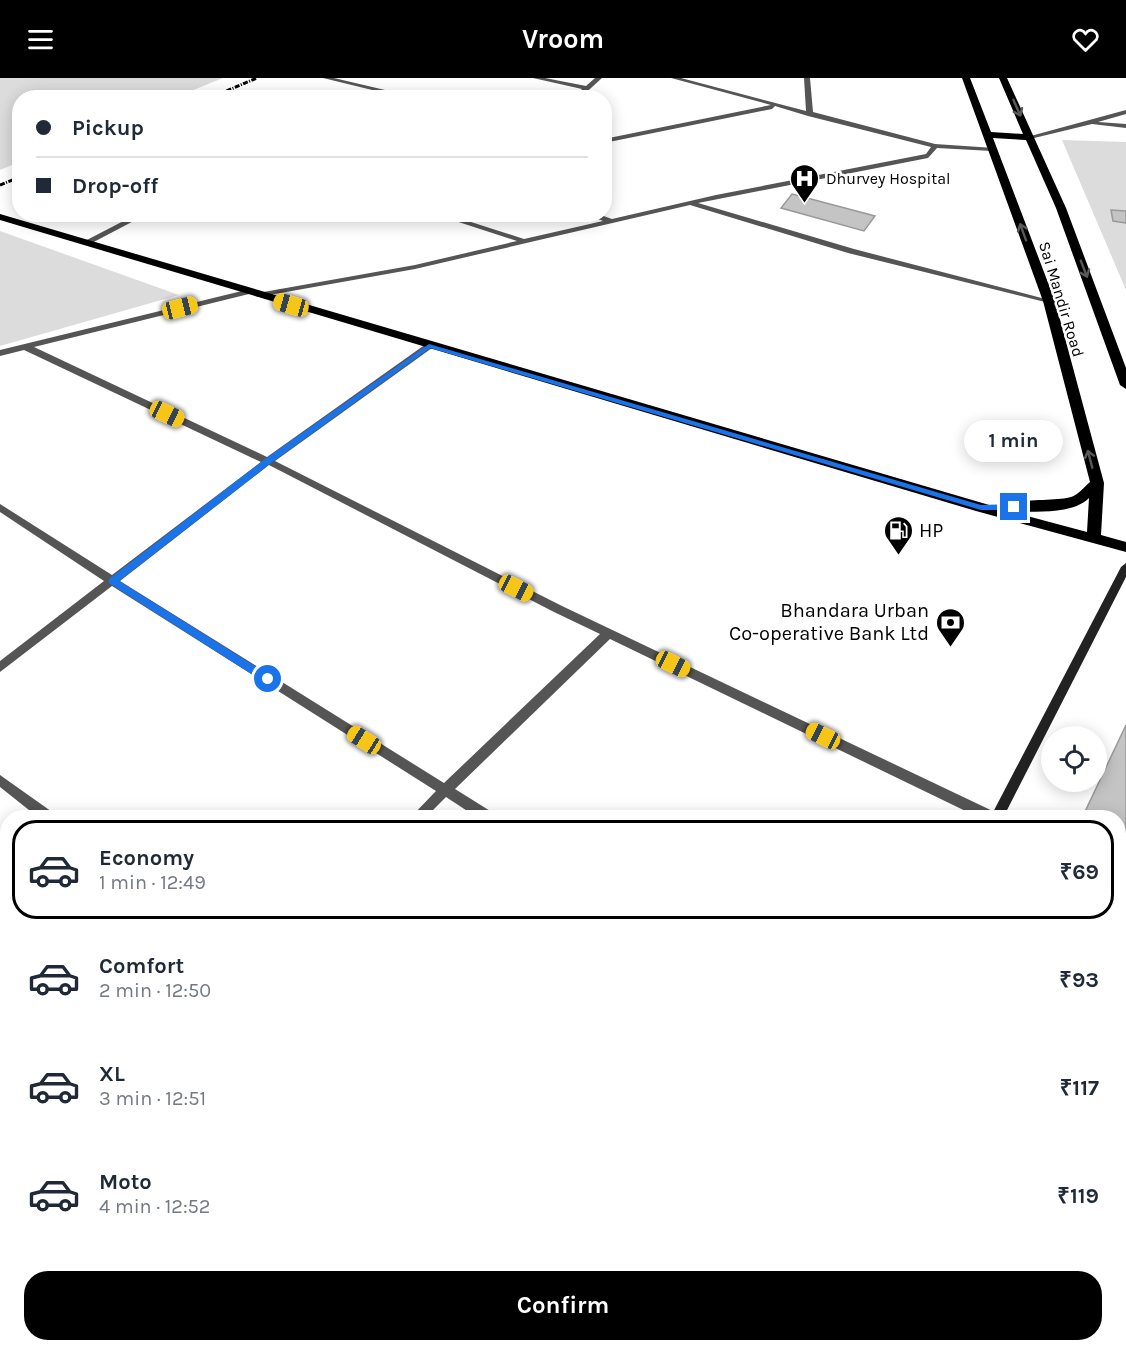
<!DOCTYPE html>
<html lang="en">
<head>
<meta charset="utf-8">
<style>
	body { margin:0; font-family:Karla,sans-serif; background:#f2f2f3; color:#1f2937; height:100vh; display:flex; flex-direction:column; font-size:22px; white-space:nowrap }
	* { box-sizing:border-box; margin:0 }
	p { font-size:20px; color:#747a83 }
	.icon { flex:none; width:33px; height:33px; fill:none; stroke:currentColor; stroke-width:2; stroke-linecap:round; stroke-linejoin:round }
	.map { position:relative; flex:1; overflow:hidden }
	.panel { position:absolute; left:0px; top:732px; width:1126px; height:542px; display:flex; flex-direction:column; background:#fff; border-radius:24px 24px 0 0; box-shadow:0 3px 15px #0003 }
	.panel>* { flex:none }
	.top-card { position:absolute; left:12px; top:12px; width:600px; height:132px; border-radius:24px; box-shadow:0 3px 15px #0003; display:grid; align-content:center; height:132px; padding:0 24px; background:#fff }
	.buttons { position:absolute; left:1041px; top:648px; display:grid; gap:12px }
	.buttons a { display:grid; place-items:center; width:66px; height:66px; border-radius:50%; background:#fff; box-shadow:0 3px 15px #0003; font-size:30px }
	.end { position:absolute; width:27px; height:27px; margin:-14px; border:8px solid #1a73e8; background:#fff; box-shadow:0 0 0 3px #fff }
	.from { border-radius:50% }
	.bubble { position:absolute; height:42px; border-radius:21px; background:#fff; box-shadow:0 3px 15px #0003; font-size:20px; font-weight:700; line-height:42px; text-align:center }
	.car { position:absolute; width:18px; height:36px; margin:-18px -9px; border-radius:8px; box-shadow:0 0 4px 2px #0007; background:linear-gradient(#f5c518 24%,#345 0 40%,#f5c518 0 76%,#345 0 86%,#f5c518 0) }
	.top-card b { display:flex; align-items:center; gap:21px; height:57px; font-size:22px }
	.top-card b+b { border-top:2px solid #e0e1e3 }
	.top-card i { width:15px; height:15px; background:#1f2937 }
	ul { padding:10px 0 0; list-style:none }
	li { display:flex; align-items:center; gap:18px; height:99px; margin:0 12px 9px; padding:0 12px; border:3px solid transparent; border-radius:24px }
	li div { flex:1 }
	li b { display:block; font-size:22px }
	li em { font-style:normal; font-weight:700 }
	li.selected { border-color:#000 }
	li>.icon { width:54px; height:54px; stroke-width:1.5 }
	.cta { display:flex; gap:12px; margin-top:auto; padding:12px 24px }
	.cta a { flex:1; height:69px; border-radius:24px; background:#000; color:#fff; font-size:24px; font-weight:700; line-height:69px; text-align:center }
	header { display:flex; justify-content:space-between; align-items:center; height:78px; padding:0 24px; background:#000; color:#fff; font-size:27px; font-weight:700 }
	.map>svg:first-child { display:block }
	.green { fill:#dcdcdc }
	.building { fill:#c4c4c4; stroke:#999; stroke-width:1.5 }
	.lines { fill:none; stroke-linecap:round; stroke-linejoin:round }
	.minor { fill:#555; fill-rule:evenodd }
	.secondary { fill:#222; fill-rule:evenodd }
	.trunk { fill:#000; fill-rule:evenodd }
	.rail { stroke:#000; stroke-width:3; stroke-dasharray:5 1.5 1 1.5; stroke-linecap:butt }
	.oneway { stroke:#595959 }
	.route { fill:#1a73e8 }
	.labels { text-anchor:middle; stroke-width:5; stroke-linejoin:round; paint-order:stroke }
	.far-poi-label { font-size:16px; fill:#000; stroke:#fff; text-anchor:start }
	.far-street-label { font-size:16px; fill:#000; stroke:#fff }
	.poi-label { font-size:20px; fill:#000; stroke:#fff; text-anchor:start }
</style>
</head>
<body>
<header><svg class="icon" aria-label="menu" viewBox="0 0 24 24"><path d="M4 6h16M4 12h16M4 18h16"/></svg>Vroom<svg class="icon" aria-label="heart" viewBox="0 0 24 24"><path d="M12 20l-8-8c-3-5 5-10 8-4 3-6 11-1 8 4z"/></svg></header>
<div class="map">
<svg width="1126" height="1273" viewBox="0 0 1126 1273">
	<rect width="100%" height="100%" fill="#fff"/>
	<path class="green" d="M0 0H223L176 19 20 20 19 84 0 92Z
		M1062 62 1126 64V212Z
		M0 153 179 217 0 268Z"/>
	<path class="building" d="M792 116 875 138 864 153 781 130Z
		M1111 132 1126 133V145L1113 143Z
		M1126 647V815L1119 833V740H1082Z"/>
	<g class="lines">
		<path class="minor" d="M323 0H334L419 20H405Z
			M533 0H545L586 8 595 0H602L580 20H573L582 11Z
			M671 0H681L806 33 804 0H810L813 34 935 66 994 70 995 71 992 73 937 70 928 80 698 125 854 171 1053 223 1049 225 848 175 690 127 415 191 258 219 254 217 258 215 415 187 517 163 434 136H446L524 161 603 143 586 136H598L612 141 716 117 926 76 931 69 808 38 775 28 772 31 604 65V61L771 27Z
			M1126 32V36L1098 44 1126 46V50L1092 46 1030 61 1027 59Z
			M137 136H147L88 167 81 165Z
			M246 212 250 214 249 216 34 269 267 379 426 266H432V270L275 383 562 528 999 736 1000 740H980L610 561 455 711 495 736 496 740H478L446 719 425 740H410L436 713 112 508 0 594V583L104 503 0 434V426L112 497 261 384 24 272 0 278V272ZM269 387 554 534 600 556 444 705 120 503Z
			M0 697 55 736 56 740H39L0 709Z
			M1119 1022 1126 1025V1041L1119 1038Z
			M0 1120 8 1124V1144L0 1140Z
			M1119 1217 1126 1220V1238L1119 1235Z
			M130 1266H152L156 1273H134Z
			M1082 1266H1100L1099 1273H1081Z"/>
		<path class="secondary" d="M1126 485V499L1003 740H990L1121 489Z
			M783 1266H801L799 1273H781Z"/>
		<path class="trunk" d="M962 0H970L991 54 1023 56 999 0H1007L1066 130 1126 290V311L1120 307 1056 130 1026 62 993 60 1055 223 1104 405 1101 457 1126 464V474L976 433 0 142V136L996 429C1002 420 1056 424 1071 419 1078 417 1084 409 1090 404L1043 223ZM1089 420 1087 454 1012 434C1035 433 1072 437 1089 420Z"/>
		<path class="rail" d="M210 20 257 0
			M0 107 20 99"/>
	</g>
	<defs><path id="oneway-shaft" d="M-6 0H5M1.5-3L5.5 0L1.5 3" fill="none" stroke-width="1.6" stroke-linecap="round" stroke-linejoin="round" transform="scale(1.5)"/></defs>
	<g class="oneway">
		<use href="#oneway-shaft" transform="translate(1017 30) rotate(66)"/>
		<use href="#oneway-shaft" transform="translate(1023 154) rotate(-110)"/>
		<use href="#oneway-shaft" transform="translate(1084 191) rotate(69)"/>
		<use href="#oneway-shaft" transform="translate(1090 381) rotate(-105)"/>
	</g>
	<path class="route" d="M429 266 981 427 1014 426 1018 429 1014 432H981L430 270 271 385 119 503 271 598V604H264L109 505V501L265 381Z"/>
	<defs>
		<symbol id="hospital-pin" viewBox="-11 -11 22 30"><path d="M0 17L-7.5 6A9.5 9.5 0 1 1 7.5 6Z" fill="#000" stroke="#fff"/><path d="M-5-5h3v3.5h4V-5h3V5h-3V1.5h-4V5h-3Z" fill="#fff"/></symbol>
		<symbol id="fuel-pin" viewBox="-11 -11 22 30"><path d="M0 17L-7.5 6A9.5 9.5 0 1 1 7.5 6Z" fill="#000" stroke="#fff"/><path d="M-5.5-6h7V0h2V4h1.3V-2.5L3-4.5l.8-.8L6-3V5H2.5V1h-1V6h-7ZM-4.2-4.7v3.2H.2V-4.7Z" fill="#fff"/></symbol>
		<symbol id="bank-pin" viewBox="-11 -11 22 30"><path d="M0 17L-7.5 6A9.5 9.5 0 1 1 7.5 6Z" fill="#000" stroke="#fff"/><path d="M-6-4H6V4H-6ZM0-2.3a2.3 2.3 0 1 0 0 4.6a2.3 2.3 0 1 0 0-4.6Z" fill="#fff"/></symbol>
	</defs>
	<g fill-rule="evenodd">
		<use href="#hospital-pin" x="788" y="84" width="33" height="45"/>
		<use href="#fuel-pin" x="882" y="436" width="33" height="45"/>
		<use href="#bank-pin" x="934" y="528" width="33" height="45"/>
	</g>
	<g class="labels">
		<g class="far-poi-label">
			<text x="826" y="106">Dhurvey Hospital</text>
		</g>
		<g class="far-street-label">
			<text transform="translate(1062 221) rotate(73)" y="6">Sai Mandir Road</text>
		</g>
		<g class="poi-label">
			<text x="919" y="459">HP</text>
			<text x="929" y="539" text-anchor="end">Bhandara Urban<tspan x="929" dy="23">Co-operative Bank Ltd</tspan></text>
		</g>
	</g>
</svg>
<div class="buttons">
<a><svg class="icon" aria-label="locate" viewBox="0 0 24 24"><circle cx="12" cy="12" r="6"/><path d="M12 2v4M12 18v4M2 12h4M18 12h4"/></svg></a>
</div>
<i class="end from" style="left:268px;top:601px"></i>
<i class="end" style="left:1014px;top:429px"></i>
<div class="bubble" style="left:964px;top:342px;width:99px">1 min</div>
<i class="car" style="left:291px;top:227px;rotate:286deg"></i>
<i class="car" style="left:180px;top:230px;rotate:76deg"></i>
<i class="car" style="left:167px;top:336px;rotate:115deg"></i>
<i class="car" style="left:516px;top:510px;rotate:117deg"></i>
<i class="car" style="left:673px;top:586px;rotate:116deg"></i>
<i class="car" style="left:823px;top:658px;rotate:296deg"></i>
<i class="car" style="left:364px;top:662px;rotate:302deg"></i>
<div class="top-card">
<b><i class="from"></i>Pickup</b>
<b><i></i>Drop-off</b>
</div>
<section class="panel">
<ul>
<li class="selected"><svg class="icon" aria-label="car" viewBox="0 0 24 24"><path d="M5 17H2v-5l4-1 3-4h7l3 4 3 1v5h-3M9 17h6M6 11h13"/><circle cx="7" cy="17" r="2"/><circle cx="17" cy="17" r="2"/></svg><div><b>Economy</b><p>1 min · 12:49</p></div><em>₹69</em></li>
<li><svg class="icon" aria-label="car" viewBox="0 0 24 24"><path d="M5 17H2v-5l4-1 3-4h7l3 4 3 1v5h-3M9 17h6M6 11h13"/><circle cx="7" cy="17" r="2"/><circle cx="17" cy="17" r="2"/></svg><div><b>Comfort</b><p>2 min · 12:50</p></div><em>₹93</em></li>
<li><svg class="icon" aria-label="car" viewBox="0 0 24 24"><path d="M5 17H2v-5l4-1 3-4h7l3 4 3 1v5h-3M9 17h6M6 11h13"/><circle cx="7" cy="17" r="2"/><circle cx="17" cy="17" r="2"/></svg><div><b>XL</b><p>3 min · 12:51</p></div><em>₹117</em></li>
<li><svg class="icon" aria-label="car" viewBox="0 0 24 24"><path d="M5 17H2v-5l4-1 3-4h7l3 4 3 1v5h-3M9 17h6M6 11h13"/><circle cx="7" cy="17" r="2"/><circle cx="17" cy="17" r="2"/></svg><div><b>Moto</b><p>4 min · 12:52</p></div><em>₹119</em></li>
</ul>
<div class="cta"><a>Confirm</a></div>
</section>
</div>
</body>
</html>
